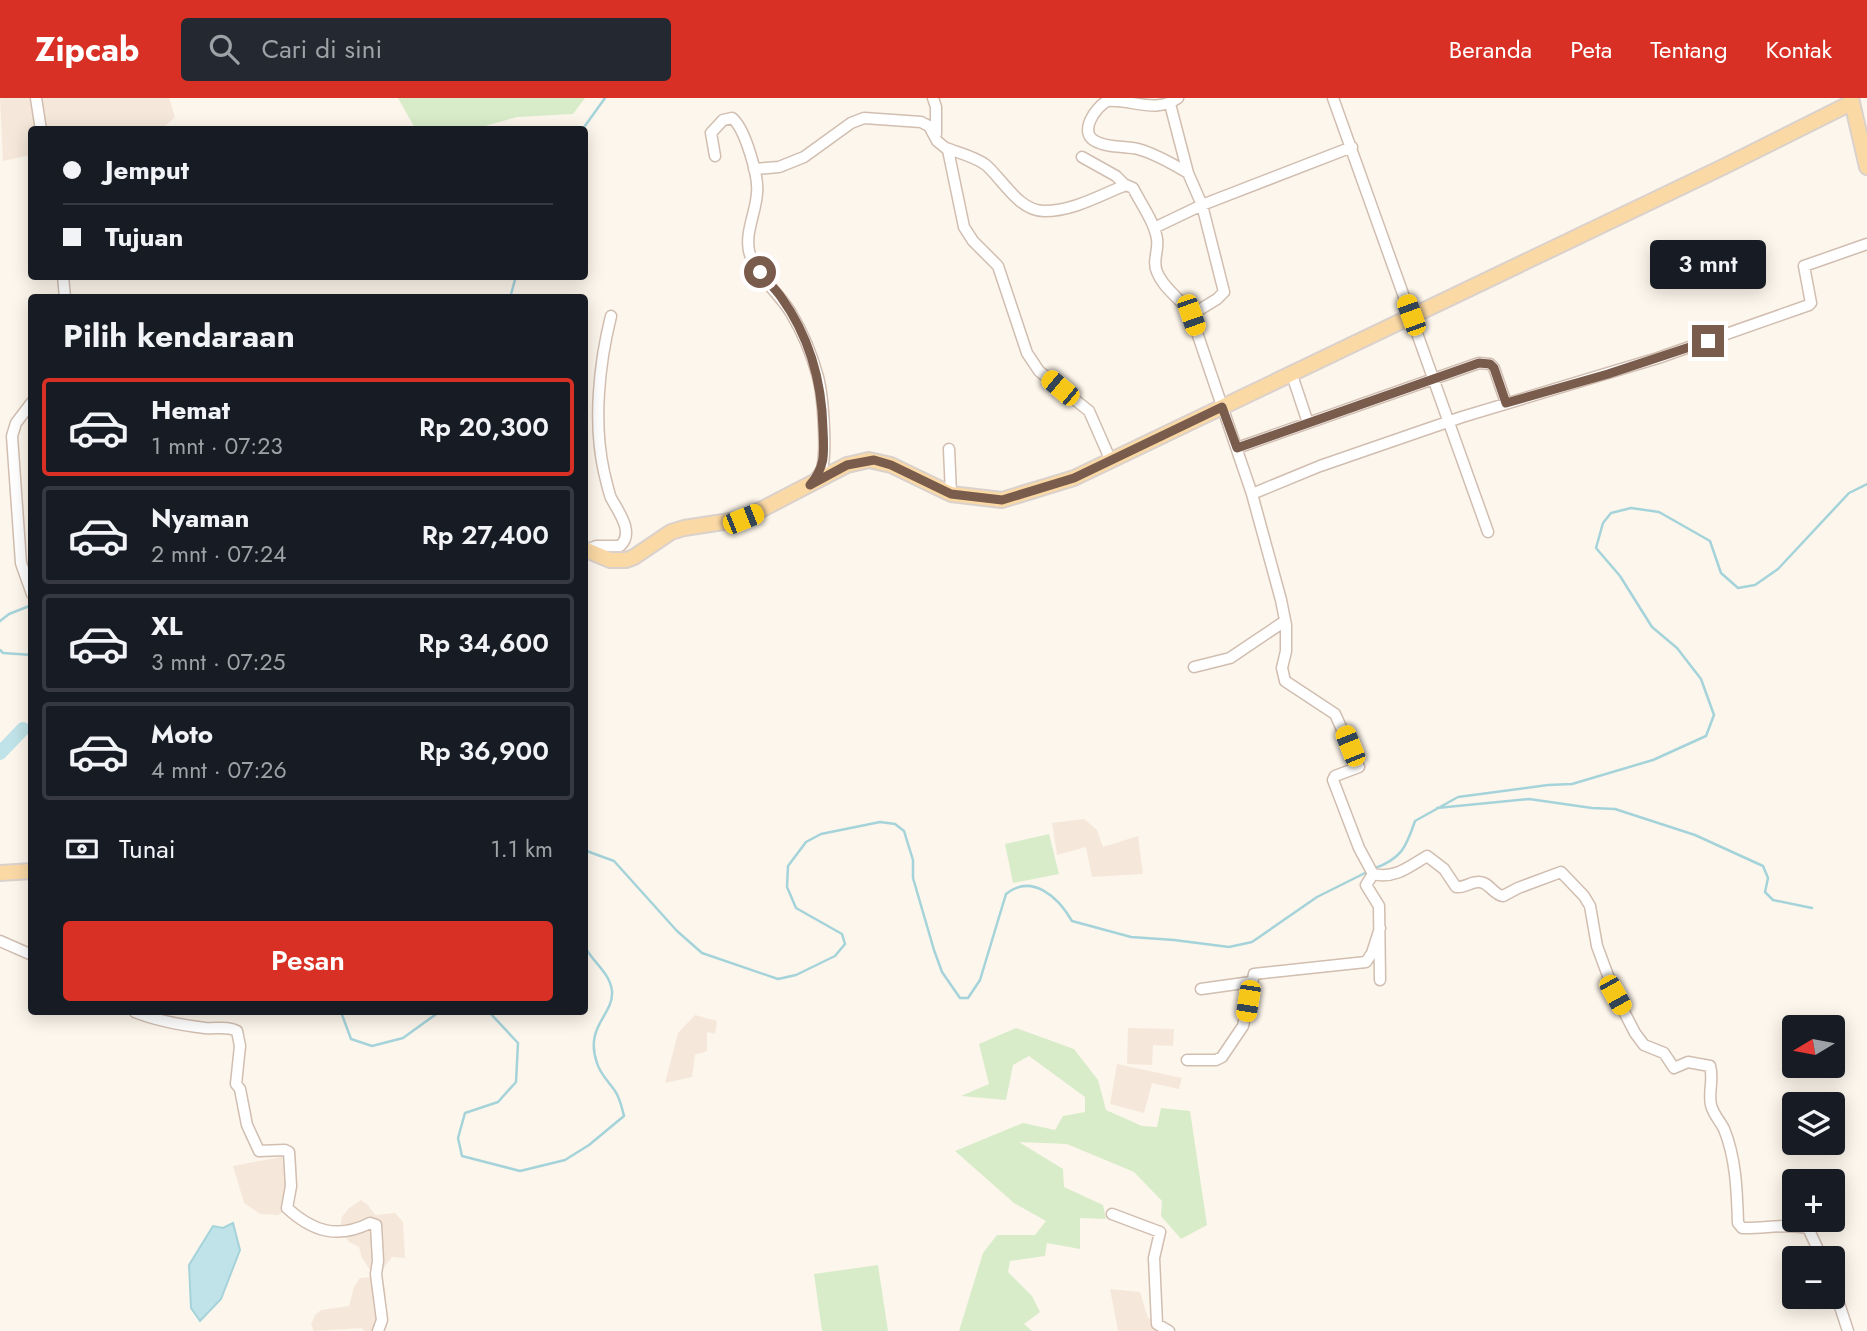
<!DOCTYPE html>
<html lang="id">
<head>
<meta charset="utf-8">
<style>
	body { margin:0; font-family:Jost,sans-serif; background:#242831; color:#f1f3f6; height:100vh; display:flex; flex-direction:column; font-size:26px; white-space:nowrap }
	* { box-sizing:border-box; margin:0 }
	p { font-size:23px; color:#9ea1a6 }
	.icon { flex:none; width:38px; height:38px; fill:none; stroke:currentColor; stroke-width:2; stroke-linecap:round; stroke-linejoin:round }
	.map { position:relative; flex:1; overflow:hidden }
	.details { position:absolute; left:28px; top:196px; width:560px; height:721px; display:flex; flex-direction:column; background:#171b24; border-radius:7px; box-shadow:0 4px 18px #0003 }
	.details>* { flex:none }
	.banner { position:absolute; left:28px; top:28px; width:560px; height:154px; border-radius:7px; box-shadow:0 4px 18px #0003; display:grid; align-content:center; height:154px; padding:0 35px; background:#171b24 }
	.needle { width:46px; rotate:260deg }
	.fabs { position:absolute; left:1782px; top:917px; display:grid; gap:14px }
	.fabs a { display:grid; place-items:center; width:63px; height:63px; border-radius:7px; background:#171b24; box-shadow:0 4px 18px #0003; font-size:35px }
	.end { position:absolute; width:32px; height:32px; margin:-16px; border:9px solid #7a5c4d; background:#fff; box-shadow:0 0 0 4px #fff }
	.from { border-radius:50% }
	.bubble { position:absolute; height:49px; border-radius:7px; background:#171b24; box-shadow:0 4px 18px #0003; font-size:23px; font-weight:600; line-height:49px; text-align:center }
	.car { position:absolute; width:21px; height:42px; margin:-21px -10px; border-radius:9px; box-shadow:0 0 5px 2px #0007; background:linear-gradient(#f5c518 24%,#345 0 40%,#f5c518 0 76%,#345 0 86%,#f5c518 0) }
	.banner b { display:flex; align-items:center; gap:24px; height:66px; font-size:26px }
	.banner b+b { border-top:2px solid #363941 }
	.banner i { width:18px; height:18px; background:#f1f3f6 }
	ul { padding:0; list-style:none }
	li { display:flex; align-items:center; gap:21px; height:98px; margin:0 14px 10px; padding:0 21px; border:4px solid #363941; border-radius:7px }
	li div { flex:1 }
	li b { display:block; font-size:26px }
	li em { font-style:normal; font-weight:600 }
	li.current { border-color:#d93025 }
	li>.icon { width:63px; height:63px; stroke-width:1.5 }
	h2 { padding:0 35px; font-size:32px; line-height:84px }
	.pay { display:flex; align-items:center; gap:18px; height:77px; padding:0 35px; font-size:26px }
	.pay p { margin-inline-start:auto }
	.button { display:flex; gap:14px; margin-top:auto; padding:14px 35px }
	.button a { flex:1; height:80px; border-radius:7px; background:#d93025; color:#fff; font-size:28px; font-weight:600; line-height:80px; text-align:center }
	header { display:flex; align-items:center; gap:42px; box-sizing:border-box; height:98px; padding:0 35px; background:#d93025; color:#fff }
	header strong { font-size:33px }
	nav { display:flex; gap:38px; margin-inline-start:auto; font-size:24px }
	.search { width:490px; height:63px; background:#242831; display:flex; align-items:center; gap:18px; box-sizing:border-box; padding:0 24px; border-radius:7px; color:#9ea1a6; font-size:26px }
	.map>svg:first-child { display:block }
	.residential { fill:#f5e8da }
	.green { fill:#d8ecc9 }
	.water { fill:#bfe3e8; stroke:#a5d3da; stroke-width:2 }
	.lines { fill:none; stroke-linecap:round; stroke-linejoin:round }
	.stream { stroke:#a5d3da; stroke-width:2.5 }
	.river { stroke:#bfe3e8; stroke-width:14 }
	.minor-casing { stroke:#d1beb0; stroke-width:13 }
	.primary-casing { stroke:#dad1cd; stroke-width:18 }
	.minor { stroke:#fff; stroke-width:10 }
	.primary { stroke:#fbd9a5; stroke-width:14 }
	.route { stroke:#7a5c4d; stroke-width:9 }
</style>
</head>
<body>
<header>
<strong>Zipcab</strong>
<div class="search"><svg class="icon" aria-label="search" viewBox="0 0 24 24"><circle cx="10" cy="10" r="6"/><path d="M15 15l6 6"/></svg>Cari di sini</div>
<nav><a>Beranda</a><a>Peta</a><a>Tentang</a><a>Kontak</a></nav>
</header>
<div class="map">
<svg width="1867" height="1233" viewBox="0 0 1867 1233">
	<rect width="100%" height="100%" fill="#fdf6ec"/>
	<path class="residential" d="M0 0H169L175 19 165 28 151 31 32 32 31 57 3 63Z
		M1084 721 1097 732 1103 749 1138 738 1143 776 1092 779 1086 749 1057 757 1052 725Z
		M695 917 717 923 715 936 707 934V953L695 957 692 979 665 985 678 935Z
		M1128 930 1174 931 1173 948 1153 947 1152 967 1127 966Z
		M1117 966 1182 980 1179 991 1152 985 1144 1015 1110 1006Z
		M296 1056 297 1091 291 1109 278 1117 260 1116 244 1105 233 1068Z
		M361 1102 368 1107 375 1117 395 1115 403 1124 405 1160 392 1159 383 1171 370 1172 362 1160 359 1149 349 1144 345 1138 341 1124 342 1119 348 1111Z
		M370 1179 383 1182 386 1198 377 1204V1226L373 1233H365L362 1230 314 1233 311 1227 315 1217 321 1212 349 1208 354 1189 360 1180Z
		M1110 1191 1140 1194 1148 1220 1175 1233H1118Z"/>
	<path class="green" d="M398 0H585L573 16 517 19 474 31 416 32Z
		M1049 736 1059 776 1013 785 1005 746Z
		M1016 930 1074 951 1098 982 1106 1012 1142 1028 1157 1029 1161 1010 1190 1013 1207 1127 1181 1141 1161 1118 1162 1103 1134 1074 1067 1046 1019 1044 1063 1071 1064 1089 1103 1107 1106 1121 1080 1120V1151L1047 1145 1045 1158 1010 1163 1008 1174 1032 1198 1040 1214 1024 1226 1032 1233H959L983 1155 997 1137H1035L1046 1123 1014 1105 955 1053 1023 1025 1055 1032 1063 1018 1085 1014V999L1029 958 1013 967 1006 1002 961 998 989 986 979 946Z
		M878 1167 888 1233H822L814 1176Z"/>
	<path class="water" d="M233 1125 240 1152 221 1201 200 1223 191 1210 189 1167 213 1128 223 1130Z"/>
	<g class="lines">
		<path class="stream" d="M582 32 605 0
			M510 200 516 178
			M0 523 9 516 32 507
			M0 552 3 555 32 557
			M23 631 32 626
			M1437 710 1529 701 1592 710 1615 711 1695 737 1763 768 1768 780 1765 794 1773 802 1812 810
			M584 752 614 763 677 833 702 855 778 881 796 877 835 858 845 846 842 836 796 810 787 789 788 768 806 744 821 736 880 724 895 726 904 733 913 762V780L934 852 942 874 960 900H968L980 882 1006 796C1032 775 1058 799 1072 823L1131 839 1174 842 1229 849 1252 844 1317 799 1367 774
			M1373 771C1401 761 1406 750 1415 723L1458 699 1548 687 1572 686 1653 662 1706 638 1714 617 1701 581 1677 550 1652 529 1620 478 1596 450 1603 425 1611 415 1631 410 1659 414 1710 443 1721 475 1738 490 1755 487 1778 471 1849 395 1867 386
			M341 914 351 941 372 948 403 940 439 914
			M489 914 518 945 516 984 498 1004 465 1015 458 1040 462 1058 520 1073 565 1062 589 1047 624 1018C622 1010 620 1000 615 993 609 984 600 976 597 965 584 928 614 917 612 893 610 874 591 863 584 847"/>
		<path class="river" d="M0 655 23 631"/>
		<defs>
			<path id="minor" d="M36 0 41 32
				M933 0 936 9V36
				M1178 0C1156 16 1132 1 1107 3 1096 9 1078 34 1095 43 1107 50 1125 48 1138 51 1156 56 1173 66 1188 75L1202 107 1224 194 1217 201 1191 217
				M1333 0 1488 434
				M1170 6 1188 75
				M946 50C959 55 976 59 986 67 1003 82 1019 113 1044 113 1074 113 1100 97 1126 87L1133 90C1141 106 1154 123 1157 141 1159 152 1152 163 1157 174 1164 192 1182 201 1191 217L1252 396 1281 502 1286 527V553L1282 570 1285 583 1335 616 1359 669 1335 678 1333 682 1359 750 1373 776
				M715 58 711 35 723 22 732 20C745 30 759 79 757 95 756 114 745 134 749 153 755 177 779 195 791 215 803 235 812 257 818 279 823 298 827 353 822 370 820 376 816 380 812 384
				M1082 59 1116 78 1125 87
				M754 71 779 69 804 59 851 25 864 20 921 24 929 28 937 43 948 52 964 129 973 143 998 168 1027 255 1039 273 1089 313 1111 363
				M1154 130 1202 107 1352 49
				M63 178 65 200
				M1291 274 1308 325
				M32 304 16 325 12 338 21 465 32 496
				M1237 350 1479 265 1490 266 1494 270 1506 305
				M949 351 951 396
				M1252 396 1320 368 1462 319 1658 260 1809 207 1811 205 1804 168 1867 146
				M588 452 596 448H620C635 435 618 413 611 400 608 392 606 382 604 374 593 325 599 266 611 218
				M1194 569 1230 560 1285 523
				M1373 776C1395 781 1409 769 1427 758L1444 771 1456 789C1465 790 1470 784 1478 784 1489 783 1493 797 1503 798L1518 790 1561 774 1584 798 1590 808 1597 848 1604 867 1615 896 1635 935 1644 947 1664 955 1674 970 1688 964 1710 968C1714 981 1708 994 1711 1007 1713 1016 1720 1023 1724 1031 1736 1060 1737 1094 1738 1125L1742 1130C1764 1131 1785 1125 1808 1130L1822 1160
				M1373 776 1366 787 1379 808 1380 882
				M0 843 32 857
				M1201 891 1251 884
				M135 914C157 923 181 927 205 930 216 931 228 928 237 933L240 948 236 986 240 991 247 1027 259 1053 285 1052 289 1054 291 1088 287 1110C313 1134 338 1141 370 1125L376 1127 378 1163 376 1176 382 1222 378 1233
				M1187 962H1216L1222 959 1243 928 1254 876 1366 864 1372 855 1380 830
				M1112 1116 1160 1134 1154 1160 1157 1226 1169 1233
				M1832 1184 1848 1233"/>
			<path id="primary" d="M1851 0 1867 69
				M584 451 610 462H626L634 459 671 434 684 430 743 421 847 367 869 362 891 367 951 396 1002 402 1074 380 1723 69 1851 5
				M0 775 32 773"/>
		</defs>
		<use href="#minor" class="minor-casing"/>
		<use href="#primary" class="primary-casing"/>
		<use href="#minor" class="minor"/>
		<use href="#primary" class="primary"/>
	</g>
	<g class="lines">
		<path class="route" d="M760 174C766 183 775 190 781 199 809 238 822 283 823 331 824 355 826 368 810 387L847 367 874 362 891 367 951 396 1002 402 1074 380 1222 309 1237 350 1479 265 1490 266 1494 270 1506 305 1608 276 1708 243"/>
	</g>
</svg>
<div class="fabs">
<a><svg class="needle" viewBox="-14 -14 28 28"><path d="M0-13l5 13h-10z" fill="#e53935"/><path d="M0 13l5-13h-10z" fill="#9ea1a6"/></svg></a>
<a><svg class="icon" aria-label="layers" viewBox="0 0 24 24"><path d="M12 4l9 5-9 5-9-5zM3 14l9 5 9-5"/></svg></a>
<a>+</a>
<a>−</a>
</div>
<i class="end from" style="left:760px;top:174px"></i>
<i class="end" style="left:1708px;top:243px"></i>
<div class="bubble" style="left:1650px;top:142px;width:116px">3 mnt</div>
<i class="car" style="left:1191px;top:217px;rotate:161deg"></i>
<i class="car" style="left:1411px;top:217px;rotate:340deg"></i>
<i class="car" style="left:1060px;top:290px;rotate:310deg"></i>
<i class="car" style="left:743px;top:421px;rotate:68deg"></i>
<i class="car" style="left:1350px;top:648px;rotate:338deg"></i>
<i class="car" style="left:1615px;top:897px;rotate:151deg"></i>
<i class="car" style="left:1248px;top:903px;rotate:189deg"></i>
<div class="banner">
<b><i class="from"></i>Jemput</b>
<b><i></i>Tujuan</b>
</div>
<section class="details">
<h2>Pilih kendaraan</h2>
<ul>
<li class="current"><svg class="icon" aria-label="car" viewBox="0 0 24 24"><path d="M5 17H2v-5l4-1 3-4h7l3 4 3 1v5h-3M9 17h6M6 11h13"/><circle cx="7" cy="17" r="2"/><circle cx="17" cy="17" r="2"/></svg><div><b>Hemat</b><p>1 mnt · 07:23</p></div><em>Rp 20,300</em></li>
<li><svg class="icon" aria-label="car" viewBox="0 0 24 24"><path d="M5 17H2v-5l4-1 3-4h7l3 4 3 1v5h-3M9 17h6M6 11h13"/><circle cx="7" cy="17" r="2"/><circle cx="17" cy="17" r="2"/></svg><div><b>Nyaman</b><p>2 mnt · 07:24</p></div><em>Rp 27,400</em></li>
<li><svg class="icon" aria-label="car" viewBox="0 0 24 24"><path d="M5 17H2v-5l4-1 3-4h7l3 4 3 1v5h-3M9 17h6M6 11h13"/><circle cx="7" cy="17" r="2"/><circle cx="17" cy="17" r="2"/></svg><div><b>XL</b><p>3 mnt · 07:25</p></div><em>Rp 34,600</em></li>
<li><svg class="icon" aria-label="car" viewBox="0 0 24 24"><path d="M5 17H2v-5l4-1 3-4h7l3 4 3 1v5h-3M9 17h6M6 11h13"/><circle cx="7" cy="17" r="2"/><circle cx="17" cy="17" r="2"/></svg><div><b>Moto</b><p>4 mnt · 07:26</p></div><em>Rp 36,900</em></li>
</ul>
<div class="pay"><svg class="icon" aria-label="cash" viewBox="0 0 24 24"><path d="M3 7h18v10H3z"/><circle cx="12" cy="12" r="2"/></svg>Tunai<p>1.1 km</p></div>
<div class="button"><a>Pesan</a></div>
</section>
</div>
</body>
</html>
